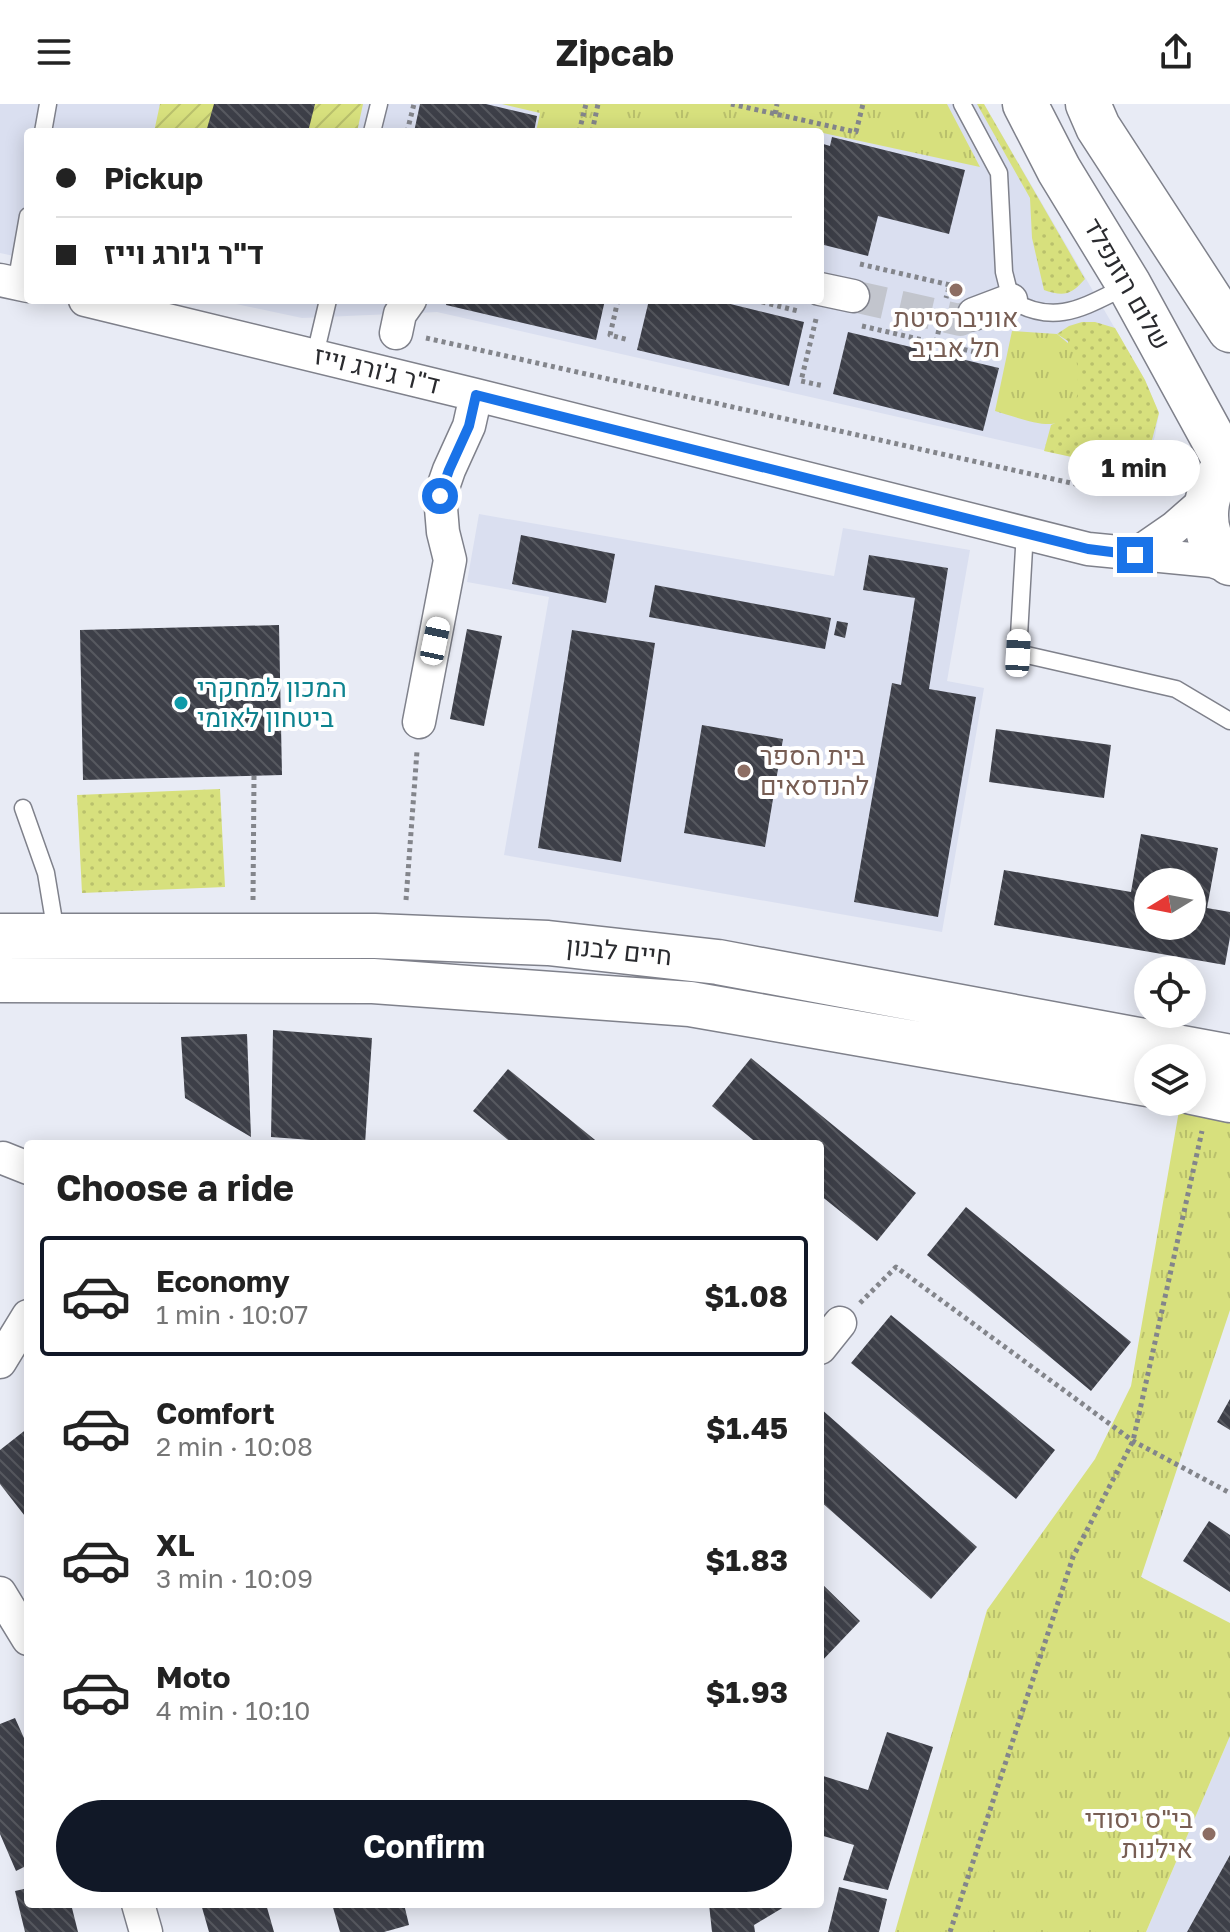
<!DOCTYPE html>
<html lang="en">
<head>
<meta charset="utf-8">
<style>
	body { margin:0; font-family:"Golos Text",Heebo,sans-serif; background:#f2f2f2; color:#222; height:100vh; display:flex; flex-direction:column; font-size:30px; white-space:nowrap }
	* { box-sizing:border-box; margin:0 }
	p { font-size:26px; color:#767676 }
	.icon { flex:none; width:44px; height:44px; fill:none; stroke:currentColor; stroke-width:2; stroke-linecap:round; stroke-linejoin:round }
	.map { position:relative; flex:1; overflow:hidden }
	.panel { position:absolute; left:24px; top:1036px; width:800px; height:768px; display:flex; flex-direction:column; background:#fff; border-radius:8px; box-shadow:0 4px 20px #0003 }
	.panel>* { flex:none }
	.top-card { position:absolute; left:24px; top:24px; width:800px; height:176px; border-radius:8px; box-shadow:0 4px 20px #0003; display:grid; align-content:center; height:176px; padding:0 32px; background:#fff }
	.needle { width:52px; rotate:260deg }
	.buttons { position:absolute; left:1134px; top:764px; display:grid; gap:16px }
	.buttons a { display:grid; place-items:center; width:72px; height:72px; border-radius:50%; background:#fff; box-shadow:0 4px 20px #0003; font-size:40px }
	.end { position:absolute; width:36px; height:36px; margin:-18px; border:10px solid #1a73e8; background:#fff; box-shadow:0 0 0 4px #fff }
	.from { border-radius:50% }
	.bubble { position:absolute; height:56px; border-radius:28px; background:#fff; box-shadow:0 4px 20px #0003; font-size:26px; font-weight:700; line-height:56px; text-align:center }
	.car { position:absolute; width:24px; height:48px; margin:-24px -12px; border-radius:10px; box-shadow:0 0 6px 2px #0007; background:linear-gradient(#fff 24%,#345 0 40%,#fff 0 76%,#345 0 86%,#fff 0) }
	.top-card b { display:flex; align-items:center; gap:28px; height:76px; font-size:30px }
	.top-card b+b { border-top:2px solid #e0e0e0 }
	.top-card i { width:20px; height:20px; background:#222 }
	ul { padding:0; list-style:none }
	li { display:flex; align-items:center; gap:24px; height:120px; margin:0 16px 12px; padding:0 16px; border:4px solid transparent; border-radius:8px }
	li div { flex:1 }
	li b { display:block; font-size:30px }
	li em { font-style:normal; font-weight:700 }
	li.current { border-color:#111827 }
	li>.icon { width:72px; height:72px; stroke-width:1.5 }
	h2 { padding:0 32px; font-size:36px; line-height:96px }
	.action { display:flex; gap:16px; margin-top:auto; padding:16px 32px }
	.action a { flex:1; height:92px; border-radius:48px; background:#111827; color:#fff; font-size:32px; font-weight:700; line-height:92px; text-align:center }
	header { display:flex; justify-content:space-between; align-items:center; height:104px; padding:0 32px; background:#fff; font-size:36px; font-weight:700 }
	.map>svg:first-child { display:block }
	.built { fill:#dadff0 }
	.grass { fill:url(#grass-dots) }
	.park { fill:url(#park-tufts) }
	.garden { fill:url(#garden-furrows) }
	.building { fill:url(#building-back-hatch); fill-rule:evenodd }
	.lines { fill:none; stroke-linecap:round; stroke-linejoin:round }
	.street-tunnel { stroke:#c2c5cd; stroke-width:32; stroke-dasharray:32 16; stroke-linecap:butt }
	.lane-casing { stroke:#7f818b; stroke-width:19 }
	.street-casing { stroke:#7f818b; stroke-width:35 }
	.secondary-casing { stroke:#7f818b; stroke-width:47 }
	.path { stroke:#83858b; stroke-width:5; stroke-dasharray:4 4; stroke-linecap:butt }
	.lane { stroke:#fff; stroke-width:16 }
	.street { stroke:#fff; stroke-width:32 }
	.secondary { stroke:#fff; stroke-width:44 }
	.route { stroke:#1a73e8; stroke-width:10 }
	.education-dot { fill:#8d6e63; stroke:#fff; stroke-width:3 }
	.culture-dot { fill:#0f9aa8; stroke:#fff; stroke-width:3 }
	.labels { text-anchor:middle; stroke-width:8; stroke-linejoin:round; paint-order:stroke }
	.street-label { font-size:26px; fill:#2a2b2f; stroke:#fff }
	.education-label { font-size:26px; fill:#785e54; stroke:#fff }
	.culture-label { font-size:26px; fill:#0d838f; stroke:#fff; text-anchor:start }
</style>
</head>
<body>
<header><svg class="icon" aria-label="menu" viewBox="0 0 24 24"><path d="M4 6h16M4 12h16M4 18h16"/></svg>Zipcab<svg class="icon" aria-label="share" viewBox="0 0 24 24"><path d="M12 15V3M7 8l5-5 5 5M5 13v7h14v-7"/></svg></header>
<div class="map">
<svg width="1230" height="1828" viewBox="0 0 1230 1828">
	<defs>
		<pattern id="grass-dots" width="8" height="8" patternUnits="userSpaceOnUse" patternTransform="scale(2)"><rect width="8" height="8" fill="#d7e07d"/><path d="M2 2h.1M6 6h.1" fill="none" stroke="#b9c06c" stroke-width="1.8" stroke-linecap="round"/></pattern>
		<pattern id="park-tufts" width="24" height="20" patternUnits="userSpaceOnUse" patternTransform="scale(2)"><rect width="24" height="20" fill="#d7e07d"/><path d="M3 7l-1-3M5 7V3M7 7l1-3M15 17l-1-3M17 17v-4M19 17l1-3" fill="none" stroke="#b9c06c"/></pattern>
		<pattern id="garden-furrows" width="10" height="10" patternUnits="userSpaceOnUse" patternTransform="scale(2)"><rect width="10" height="10" fill="#d7e07d"/><path d="M-1 1l2-2M0 10L10 0M9 11l2-2" fill="none" stroke="#b9c06c"/></pattern>
		<pattern id="building-back-hatch" width="6" height="6" patternUnits="userSpaceOnUse" patternTransform="scale(2)"><rect width="6" height="6" fill="#3d3f48"/><path d="M-1 5l2 2M0 0l6 6M5-1l2 2" fill="none" stroke="#575960"/></pattern>
	</defs>
	<rect width="100%" height="100%" fill="#e8ebf5"/>
	<path class="built" d="M0 0H984L1145 276 1159 309 1155 332 1146 359 1118 363 437 208 302 214 217 196H820V28H28V155L0 149Z
		M479 410 834 472 843 424 970 446 947 577 984 584 942 828 504 751 549 493 467 478Z
		M1230 1632V1828H1146Z"/>
	<path class="grass" d="M977 0H984L1085 175C1071 191 1064 193 1044 186L1032 134 1030 94Z
		M1082 218H1095L1115 224 1145 276 1159 309 1146 359 1118 363 1044 347 1051 321 1066 314 1068 237 1057 230 1069 222Z
		M220 685 225 783 82 789 77 691Z"/>
	<path class="park" d="M502 0H947L980 63 800 24 799 28H536L540 9Z
		M1012 227 1057 230 1075 245C1078 267 1086 318 1051 320 1037 321 1009 311 995 307Z
		M1180 1001 1230 1013V1206L1141 1473 1230 1519V1632L1146 1828H895L987 1506 1095 1355 1131 1282Z"/>
	<path class="garden" d="M160 0H363L357 28H154Z"/>
	<path class="building" d="M214 0H315L308 28H206Z
		M420 0H486L537 12 534 28H414Z
		M832 33 965 66 949 130 878 112 868 152 820 140V39L830 42Z
		M447 196H605L596 236 446 201Z
		M649 196H714L804 218 789 282 637 246Z
		M848 228 999 264 983 327 833 290Z
		M521 431 615 450 606 499 512 480Z
		M869 451 948 464 929 585 976 593 938 813 854 798 892 579 901 581 915 494 863 486Z
		M655 481 831 514 825 545 649 513Z
		M837 517 848 519 845 534 834 531Z
		M279 521 282 671 83 676 80 526Z
		M467 525 502 532 484 622 450 615Z
		M572 526 655 539 621 758 538 744Z
		M702 621 783 635 765 743 684 729Z
		M996 625 1111 641 1104 694 989 678Z
		M1141 730 1218 744 1207 804 1230 808V833L1225 861 994 821 1004 766 1131 788ZM1148 778H1192V822H1148Z
		M273 926 372 934 365 1040 271 1033Z
		M247 930 251 1033 185 994 181 933Z
		M751 954 916 1089 877 1137 820 1091V1040H758L712 1002Z
		M508 965 600 1040H513L473 1007Z
		M966 1103 1131 1238 1091 1287 927 1151Z
		M891 1211 1055 1346 1016 1395 851 1259Z
		M1230 1295V1326L1217 1318Z
		M820 1304 977 1443 931 1495 820 1397Z
		M28 1324V1416L0 1380V1346Z
		M1209 1417 1230 1431V1488L1183 1457Z
		M820 1478 860 1517 820 1559Z
		M15 1614 28 1643V1761L16 1767 0 1730V1620Z
		M887 1628 933 1643 888 1786 843 1776 854 1741 820 1731V1671L868 1686Z
		M1230 1751V1828H1187Z
		M839 1783 887 1795 879 1828H828Z
		M28 1784V1800H71L78 1828H25L15 1787Z
		M201 1800H266L274 1828H209Z
		M332 1800H404L409 1821 384 1828H340Z
		M709 1800H783L784 1803 754 1821 755 1828H712Z"/>
	<g class="lines">
		<path class="street-tunnel" d="M853 192 960 216 974 210"/>
		<defs>
			<path id="lane" d="M962 0 999 69 1004 168 1011 196C1056 223 1085 202 1127 182
				M43 28 48 0
				M372 28 379 0
				M16 180 28 112
				M315 251 328 196
				M1025 427 1018 549 1176 585 1230 617
				M23 704 46 769 56 829"/>
			<path id="street" d="M0 176 28 182
				M820 185 853 192
				M85 196 476 291 1088 445 1212 457 1230 463
				M974 210 1011 196
				M396 229 400 210 410 196
				M1135 451 1174 424 1206 396
				M419 618 450 456 443 428 440 392 449 366 469 322 476 291
				M3 1054 28 1064
				M820 1244 840 1219
				M0 1258 28 1212
				M0 1489 28 1535
				M138 1800 146 1828"/>
			<path id="secondary" d="M1025 0 1059 66 1129 181 1227 360
				M1088 0 1098 23 1230 226
				M1230 359C1200 385 1196 434 1230 459
				M0 832H375L548 839 718 858 1230 953
				M0 876 373 877 690 900 1148 980
				M1192 988 1230 996"/>
		</defs>
		<use href="#lane" class="lane-casing"/>
		<use href="#street" class="street-casing"/>
		<use href="#secondary" class="secondary-casing"/>
		<path class="path" d="M731 0 856 28 863 0
			M775 10 777 0
			M407 28 414 0
			M579 28 586 0
			M592 28 598 0
			M860 160 950 181 946 194
			M618 196 610 231 629 236
			M754 196 798 207
			M816 215 801 277 824 282
			M862 222 1001 254
			M426 234 1102 386 1134 383 1150 376
			M936 238 942 212
			M253 796 254 672
			M406 796 417 647
			M860 1199 896 1163 1133 1337 1230 1389
			M950 1828 1073 1453 1133 1337 1202 1027"/>
		<use href="#lane" class="lane"/>
		<use href="#street" class="street"/>
		<use href="#secondary" class="secondary"/>
	</g>
	<g class="lines">
		<path class="route" d="M440 392 449 366 469 322 476 291 1088 445 1135 451"/>
	</g>
	<g class="education-dot">
		<circle cx="956" cy="186" r="8"/>
		<circle cx="744" cy="667" r="8"/>
		<circle cx="1209" cy="1730" r="8"/>
	</g>
	<circle class="culture-dot" cx="181" cy="599" r="8"/>
	<g class="labels">
		<g class="street-label">
			<text transform="translate(1127 180) rotate(60)" y="9">שלום רוזנפלד</text>
			<text transform="translate(377 266) rotate(14)" y="9">ד"ר ג'ורג וייז</text>
			<text transform="translate(619 847) rotate(6)" y="9">חיים לבנון</text>
		</g>
		<g class="education-label">
			<text x="956" y="223">אוניברסיטת<tspan x="956" dy="30">תל אביב</tspan></text>
			<text x="760" y="661" text-anchor="start">בית הספר<tspan x="760" dy="30">להנדסאים</tspan></text>
			<text x="1193" y="1724" text-anchor="end">בי"ס יסודי<tspan x="1193" dy="30">אילנות</tspan></text>
		</g>
		<g class="culture-label">
			<text x="197" y="593">המכון למחקרי<tspan x="197" dy="30">ביטחון לאומי</tspan></text>
		</g>
	</g>
</svg>
<div class="buttons">
<a><svg class="needle" viewBox="-14 -14 28 28"><path d="M0-13l5 13h-10z" fill="#e53935"/><path d="M0 13l5-13h-10z" fill="#767676"/></svg></a>
<a><svg class="icon" aria-label="locate" viewBox="0 0 24 24"><circle cx="12" cy="12" r="6"/><path d="M12 2v4M12 18v4M2 12h4M18 12h4"/></svg></a>
<a><svg class="icon" aria-label="layers" viewBox="0 0 24 24"><path d="M12 4l9 5-9 5-9-5zM3 14l9 5 9-5"/></svg></a>
</div>
<i class="end from" style="left:440px;top:392px"></i>
<i class="end" style="left:1135px;top:451px"></i>
<div class="bubble" style="left:1068px;top:336px;width:132px">1 min</div>
<i class="car" style="left:435px;top:537px;rotate:12deg"></i>
<i class="car" style="left:1018px;top:549px;rotate:3deg"></i>
<div class="top-card">
<b><i class="from"></i>Pickup</b>
<b><i></i>ד&quot;ר ג'ורג וייז</b>
</div>
<section class="panel">
<h2>Choose a ride</h2>
<ul>
<li class="current"><svg class="icon" aria-label="car" viewBox="0 0 24 24"><path d="M5 17H2v-5l4-1 3-4h7l3 4 3 1v5h-3M9 17h6M6 11h13"/><circle cx="7" cy="17" r="2"/><circle cx="17" cy="17" r="2"/></svg><div><b>Economy</b><p>1 min · 10:07</p></div><em>$1.08</em></li>
<li><svg class="icon" aria-label="car" viewBox="0 0 24 24"><path d="M5 17H2v-5l4-1 3-4h7l3 4 3 1v5h-3M9 17h6M6 11h13"/><circle cx="7" cy="17" r="2"/><circle cx="17" cy="17" r="2"/></svg><div><b>Comfort</b><p>2 min · 10:08</p></div><em>$1.45</em></li>
<li><svg class="icon" aria-label="car" viewBox="0 0 24 24"><path d="M5 17H2v-5l4-1 3-4h7l3 4 3 1v5h-3M9 17h6M6 11h13"/><circle cx="7" cy="17" r="2"/><circle cx="17" cy="17" r="2"/></svg><div><b>XL</b><p>3 min · 10:09</p></div><em>$1.83</em></li>
<li><svg class="icon" aria-label="car" viewBox="0 0 24 24"><path d="M5 17H2v-5l4-1 3-4h7l3 4 3 1v5h-3M9 17h6M6 11h13"/><circle cx="7" cy="17" r="2"/><circle cx="17" cy="17" r="2"/></svg><div><b>Moto</b><p>4 min · 10:10</p></div><em>$1.93</em></li>
</ul>
<div class="action"><a>Confirm</a></div>
</section>
</div>
</body>
</html>
